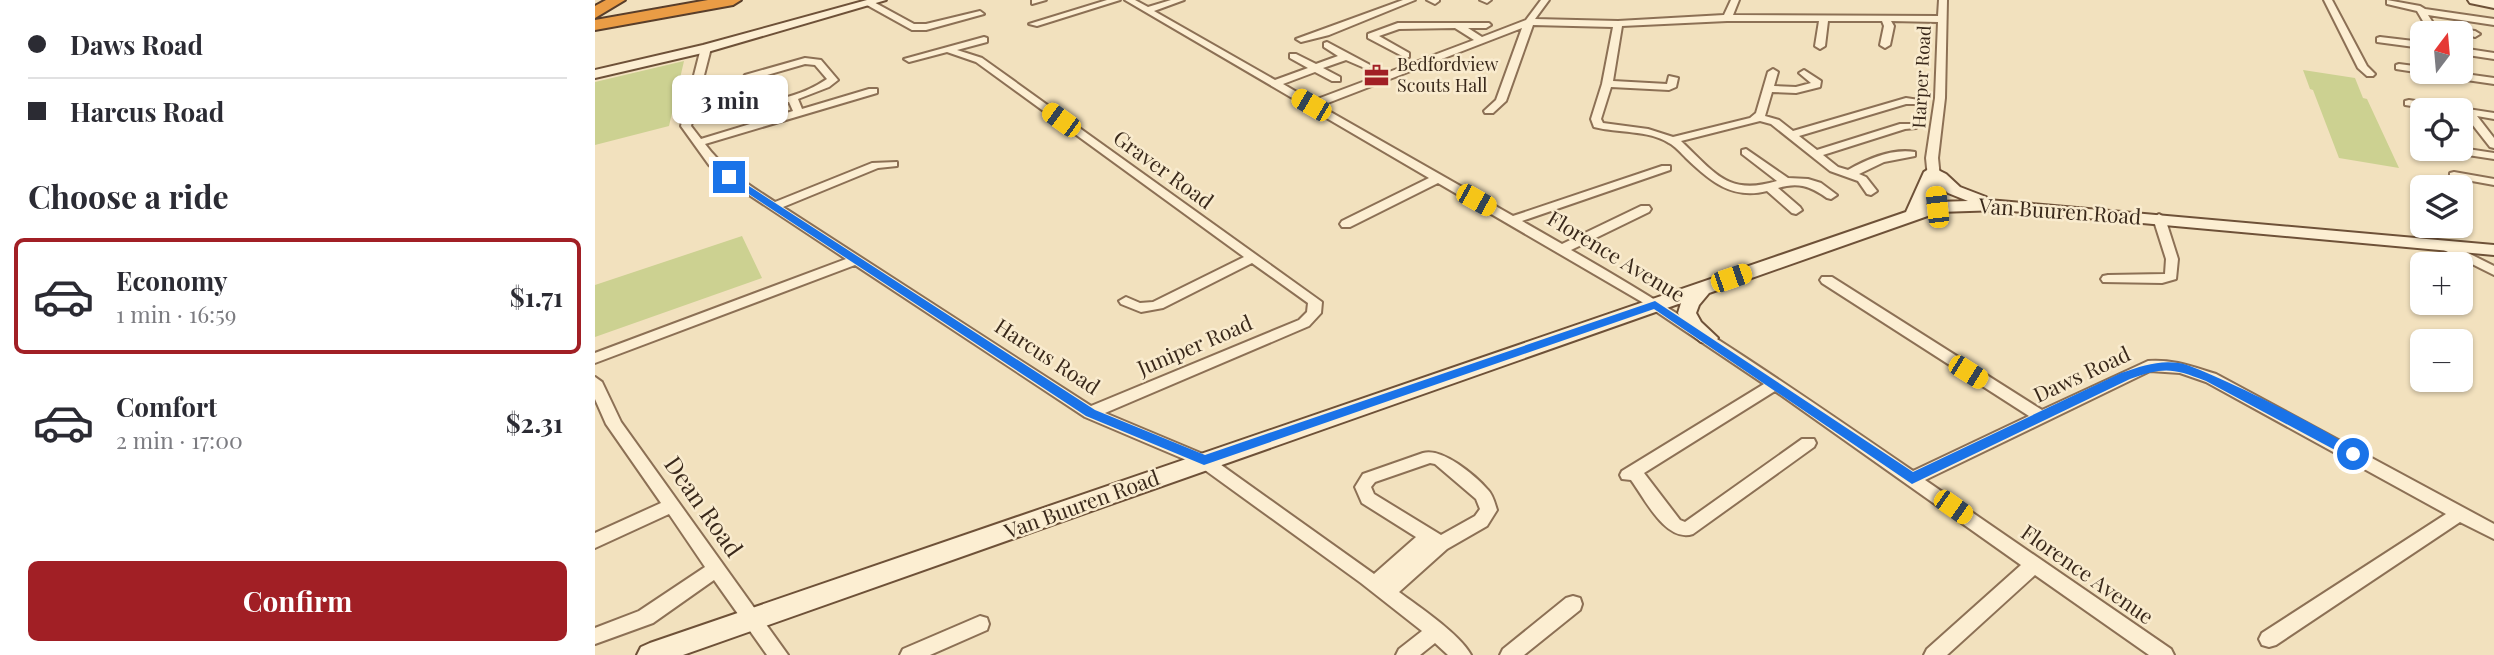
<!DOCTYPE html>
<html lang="en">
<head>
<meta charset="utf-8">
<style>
	body { margin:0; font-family:"Playfair Display",serif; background:#f2f2f3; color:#2b2b33; height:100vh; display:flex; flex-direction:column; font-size:26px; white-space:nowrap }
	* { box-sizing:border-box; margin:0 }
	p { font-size:23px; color:#7c7c81 }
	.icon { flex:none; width:38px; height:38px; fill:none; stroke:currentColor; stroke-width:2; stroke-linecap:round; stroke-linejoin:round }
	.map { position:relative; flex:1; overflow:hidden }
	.sheet { display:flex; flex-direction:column; background:#fff; width:595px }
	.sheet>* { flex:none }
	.banner { display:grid; align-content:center; height:154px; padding:0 28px; background:#fff }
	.needle { width:46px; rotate:16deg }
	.buttons { position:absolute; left:1815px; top:21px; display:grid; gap:14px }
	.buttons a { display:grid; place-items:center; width:63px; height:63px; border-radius:10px; background:#fff; box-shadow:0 2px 5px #0004; font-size:35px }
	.end { position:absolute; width:32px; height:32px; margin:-16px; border:9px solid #1a73e8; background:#fff; box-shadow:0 0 0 4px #fff }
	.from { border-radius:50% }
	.bubble { position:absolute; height:49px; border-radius:10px; background:#fff; box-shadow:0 2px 5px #0004; font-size:23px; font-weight:700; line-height:49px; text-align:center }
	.car { position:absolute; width:21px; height:42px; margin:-21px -10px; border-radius:9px; box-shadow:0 0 5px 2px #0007; background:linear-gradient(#f5c518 24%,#345 0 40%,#f5c518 0 76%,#345 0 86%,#f5c518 0) }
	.banner b { display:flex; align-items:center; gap:24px; height:66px; font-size:26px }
	.banner b+b { border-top:2px solid #e1e1e2 }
	.banner i { width:18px; height:18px; background:#2b2b33 }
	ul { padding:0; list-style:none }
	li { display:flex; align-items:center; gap:21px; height:116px; margin:0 14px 10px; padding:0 14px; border:4px solid transparent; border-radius:10px }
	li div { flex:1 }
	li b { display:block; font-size:26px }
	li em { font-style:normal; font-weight:700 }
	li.on { border-color:#a11f25 }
	li>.icon { width:63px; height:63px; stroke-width:1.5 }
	h2 { padding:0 28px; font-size:32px; line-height:84px }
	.primary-button { display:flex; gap:14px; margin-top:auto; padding:14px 28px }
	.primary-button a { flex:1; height:80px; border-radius:10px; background:#a11f25; color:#fff; font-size:28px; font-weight:700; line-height:80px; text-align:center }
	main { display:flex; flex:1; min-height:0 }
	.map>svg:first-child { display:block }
	.green { fill:#ccd191 }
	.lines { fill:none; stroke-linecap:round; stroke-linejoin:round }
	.street-casing { stroke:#8c7055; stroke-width:4 }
	.secondary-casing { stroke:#6e5138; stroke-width:4 }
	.highway-casing { stroke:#593e2a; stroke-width:4 }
	.street { fill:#fceed2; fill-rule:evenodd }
	.secondary { fill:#fceed2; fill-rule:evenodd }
	.highway { fill:#ea9c45; fill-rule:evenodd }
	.route { fill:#1a73e8 }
	.labels { text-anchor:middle; stroke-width:5; stroke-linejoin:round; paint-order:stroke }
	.far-poi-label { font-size:18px; fill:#3a291b; stroke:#f9ebce; text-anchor:start }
	.far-street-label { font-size:18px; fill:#3a291b; stroke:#f9ebce }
	.street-label { font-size:21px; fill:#3a291b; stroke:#f9ebce }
	.near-street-label { font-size:24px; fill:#3a291b; stroke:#f9ebce }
</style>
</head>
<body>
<main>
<section class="sheet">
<div class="banner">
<b><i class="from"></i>Daws Road</b>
<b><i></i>Harcus Road</b>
</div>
<h2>Choose a ride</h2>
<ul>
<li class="on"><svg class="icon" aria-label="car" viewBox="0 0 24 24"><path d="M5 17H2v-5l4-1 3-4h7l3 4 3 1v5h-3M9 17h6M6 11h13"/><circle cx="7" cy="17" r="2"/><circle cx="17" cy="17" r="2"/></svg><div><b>Economy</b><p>1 min · 16:59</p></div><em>$1.71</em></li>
<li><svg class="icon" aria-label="car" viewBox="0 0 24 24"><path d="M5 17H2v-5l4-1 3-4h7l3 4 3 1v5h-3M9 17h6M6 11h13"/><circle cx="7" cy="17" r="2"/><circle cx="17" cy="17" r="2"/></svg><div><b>Comfort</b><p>2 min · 17:00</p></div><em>$2.31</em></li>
</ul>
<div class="primary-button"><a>Confirm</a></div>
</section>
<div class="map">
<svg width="1899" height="655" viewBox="0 0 1899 655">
	<rect width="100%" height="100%" fill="#f2e1be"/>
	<path class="green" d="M89 61 74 126 0 145V82Z
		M1708 70 1760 78 1768 98 1772 99 1804 168 1744 158 1718 90 1715 89Z
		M147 236 167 278 0 337V285Z"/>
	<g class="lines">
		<defs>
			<path id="street" d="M275 0 319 24H331L385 11 389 14 331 30H317L272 5 271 3Z
				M437 0H451L437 4Z
				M512 0H525L442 26 434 24Z
				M530 0H540L553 7 576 0H589L559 11 680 80 713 68 695 58V54H701L721 64 743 56 729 47V43L732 42 777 66 772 69 751 60 728 68 745 77V81H737L720 72 688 84 717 101 879 40 860 28 804 29 784 36 814 53V57L811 58 773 38V34L803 23H894L896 25 891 28H873L887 37 931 20 946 0H954L940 19 1023 21 1129 15 1136 0H1144L1138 15 1343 16 1344 0H1352L1350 98 1343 158 1348 207 1342 211 1336 207 1331 158 1340 98 1343 22 1296 21 1299 26 1295 45 1290 48 1285 45 1289 26 1287 21H1233L1230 46 1225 49 1220 46 1224 21H1132L1027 26 1018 81 1072 84 1074 76 1083 78 1081 87 1074 90 1016 87 1006 119 1008 123 1053 129 1078 137 1155 118 1161 113 1173 72 1178 69 1183 72 1179 86 1201 87 1216 83 1204 73 1209 70 1226 81 1225 87 1201 93 1177 92 1170 116 1184 120 1198 131 1311 98 1324 100V104H1311L1204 136 1222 150 1305 124H1321V128L1310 129 1228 155 1243 167 1253 170C1272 159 1298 148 1320 152V156L1289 162 1264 174 1271 177 1282 191 1276 195 1272 194 1263 181 1235 171 1176 124 1165 121 1086 141C1120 173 1133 196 1182 181L1147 154V150L1151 149 1193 178 1213 179 1226 183 1242 195 1236 199 1232 198C1215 186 1203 182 1183 188L1205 207 1207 210 1201 214 1197 213 1172 191C1137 200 1115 181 1091 158 1086 153 1080 146 1074 143 1054 130 1022 133 999 127L996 119 1007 84 1018 27 938 25 911 101 898 113H890L889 111 901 100 927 28 725 106 918 216 1067 166H1075V170L927 221 967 244 1046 206H1054L1056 209 1054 212 976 250C1094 317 1206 394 1318 471L1434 416 1227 283 1225 280 1227 277H1237L1447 410 1553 361C1578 359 1598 367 1621 374L1899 524V539L1865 522 1681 645 1674 647 1667 645 1664 639 1667 633 1851 514 1611 382 1585 373 1555 371 1330 480 1576 649 1579 655H1554L1440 575 1352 655H1329L1332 649 1426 565 1180 391 1049 473 1085 520 1090 522 1207 439H1219L1221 443 1219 447 1098 534C1071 543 1050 499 1036 480L1027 479 1025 475 1027 471 1169 384 1047 302 843 183 755 227H747L745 224 747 221 834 178Z
				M808 0H820L734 35 706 42 701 39Z
				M832 0H844V1L840 4Z
				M885 0H896L892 3Z
				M1729 0H1737L1772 66 1780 74 1778 76H1772L1763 68Z
				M1792 0 1825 6 1830 9 1899 19V25L1833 15 1840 26 1880 31 1885 34 1880 37 1866 33H1835L1822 11 1792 4Z
				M389 37 392 38V42L362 50 387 58 727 302 726 313 714 326 510 413 615 457 779 574 821 537 767 503 760 487 768 474 828 453C847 447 881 476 893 490 898 495 900 504 902 510L892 526 852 549 804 592C823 606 866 635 876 655H853L840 643 825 655H801L804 649 827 631 766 583 603 465 490 417 260 265 0 363V353L251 259 130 179 114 165 86 126 106 48 111 45 116 48 96 126 106 139 198 111 194 102 167 106 144 102 141 87 150 75 210 58 226 60 243 80 234 87 203 99 207 109 274 89H282V93L110 144C129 170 154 185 180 202L277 163 302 162V166L283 168 188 207 496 406 704 320 712 312 713 303 657 263 568 308 546 312 526 304 524 301 531 297 545 303 558 302 649 257 381 62 352 52 314 62 309 59ZM210 64 220 65 232 79C212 93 176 106 152 98L151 87 158 79ZM835 463 840 464 881 499 885 509 880 516 846 535 779 494 776 487 780 482Z
				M1785 37 1827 42V48L1782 42V38Z
				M1866 48 1899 53V59L1866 54Z
				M1804 64 1827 67V72H1831L1827 73 1801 69V65Z
				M1832 72H1856L1899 78V84L1837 75Z
				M1814 100 1899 113V119L1882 116 1899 138V148L1895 147 1866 110H1843L1810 105V101Z
				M1866 148 1899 153V159L1853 152 1847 149Z
				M1859 172 1899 179V185L1855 177V173Z
				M1564 214 1570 218 1583 259 1581 279 1567 283 1508 282 1506 279 1508 276 1513 275 1570 274 1571 259 1558 218Z
				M1849 241 1899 266V275L1845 248 1843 245 1845 242Z
				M0 377 7 382 26 422 193 655H172L119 580 58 623 0 644V628L44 611 110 567 74 514 0 548V533L66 503 11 424 0 399Z
				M978 596 985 598 987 604 985 610 929 655H905L908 649 971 598Z
				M385 616 392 618 394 624 392 630 335 655H305L308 649Z"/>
			<path id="secondary" d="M272 0H291L116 51 0 78V70L108 45Z
				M1873 0H1899V8L1875 3Z
				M1337 167 1351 174 1365 187 1391 197 1393 200 1899 245V255L1405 210 1344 212 1114 293 1104 305 1101 313 1106 322 1123 338 1120 342H1106L1091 329 1083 313 1086 303 88 655H42L46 647 55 643 1311 212 1329 172ZM1341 182 1353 193 1373 201 1342 202 1331 205Z"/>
			<path id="highway" d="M11 0H30L0 18V6Z
				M113 0H146L138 5 0 30V20Z"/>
		</defs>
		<use href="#street" class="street-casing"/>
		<use href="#secondary" class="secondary-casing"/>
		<use href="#highway" class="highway-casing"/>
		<use href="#street" class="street"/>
		<use href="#secondary" class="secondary"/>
		<use href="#highway" class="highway"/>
	</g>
	<path class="route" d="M131 175H137L500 410 610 455 1060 301 1318 472 1526 373C1547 366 1563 360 1584 363 1606 366 1753 439 1764 454L1762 457H1753L1611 381C1577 368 1569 367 1535 379L1317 484 1059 309 609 465 491 416 131 179Z"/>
	<defs>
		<symbol id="office-bare" viewBox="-9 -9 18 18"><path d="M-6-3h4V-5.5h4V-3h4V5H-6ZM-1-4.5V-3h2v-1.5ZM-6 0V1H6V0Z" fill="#a11f25" stroke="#f9ebce" stroke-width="2.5" paint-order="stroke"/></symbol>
	</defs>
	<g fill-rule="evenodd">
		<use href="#office-bare" x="764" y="58" width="35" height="35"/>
	</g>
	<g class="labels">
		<g class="far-poi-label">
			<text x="802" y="71">Bedfordview<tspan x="802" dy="21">Scouts Hall</tspan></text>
		</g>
		<g class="far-street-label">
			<text transform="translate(1327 77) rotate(-87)" y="6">Harper Road</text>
		</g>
		<g class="street-label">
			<text transform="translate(568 170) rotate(36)" y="7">Graver Road</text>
			<text transform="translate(1465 212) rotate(4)" y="7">Van Buuren Road</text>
			<text transform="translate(1021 257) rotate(31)" y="7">Florence Avenue</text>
			<text transform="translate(600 346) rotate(-23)" y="7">Juniper Road</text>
			<text transform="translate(452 357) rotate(33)" y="7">Harcus Road</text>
			<text transform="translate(1487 375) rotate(-25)" y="7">Daws Road</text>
			<text transform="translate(487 505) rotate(-20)" y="7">Van Buuren Road</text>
			<text transform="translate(1492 575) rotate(35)" y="7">Florence Avenue</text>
		</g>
		<g class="near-street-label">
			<text transform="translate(108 507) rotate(55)" y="8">Dean Road</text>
		</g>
	</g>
</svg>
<div class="buttons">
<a><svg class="needle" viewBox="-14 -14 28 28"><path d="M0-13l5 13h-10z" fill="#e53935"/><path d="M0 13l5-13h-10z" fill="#7c7c81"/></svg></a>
<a><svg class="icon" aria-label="locate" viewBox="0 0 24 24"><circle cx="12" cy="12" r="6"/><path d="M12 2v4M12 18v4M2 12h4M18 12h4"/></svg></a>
<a><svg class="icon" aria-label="layers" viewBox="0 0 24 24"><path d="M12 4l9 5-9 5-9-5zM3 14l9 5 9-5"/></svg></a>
<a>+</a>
<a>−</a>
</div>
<i class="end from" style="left:1758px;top:454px"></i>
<i class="end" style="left:134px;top:177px"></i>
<div class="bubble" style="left:77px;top:75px;width:116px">3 min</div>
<i class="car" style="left:716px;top:105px;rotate:300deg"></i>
<i class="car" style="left:466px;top:120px;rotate:306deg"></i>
<i class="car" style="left:881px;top:200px;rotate:119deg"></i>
<i class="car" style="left:1342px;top:207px;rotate:354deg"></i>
<i class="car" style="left:1136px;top:278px;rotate:71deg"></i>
<i class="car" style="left:1373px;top:372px;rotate:122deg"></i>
<i class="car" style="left:1358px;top:507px;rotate:125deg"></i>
</div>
</main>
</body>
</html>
